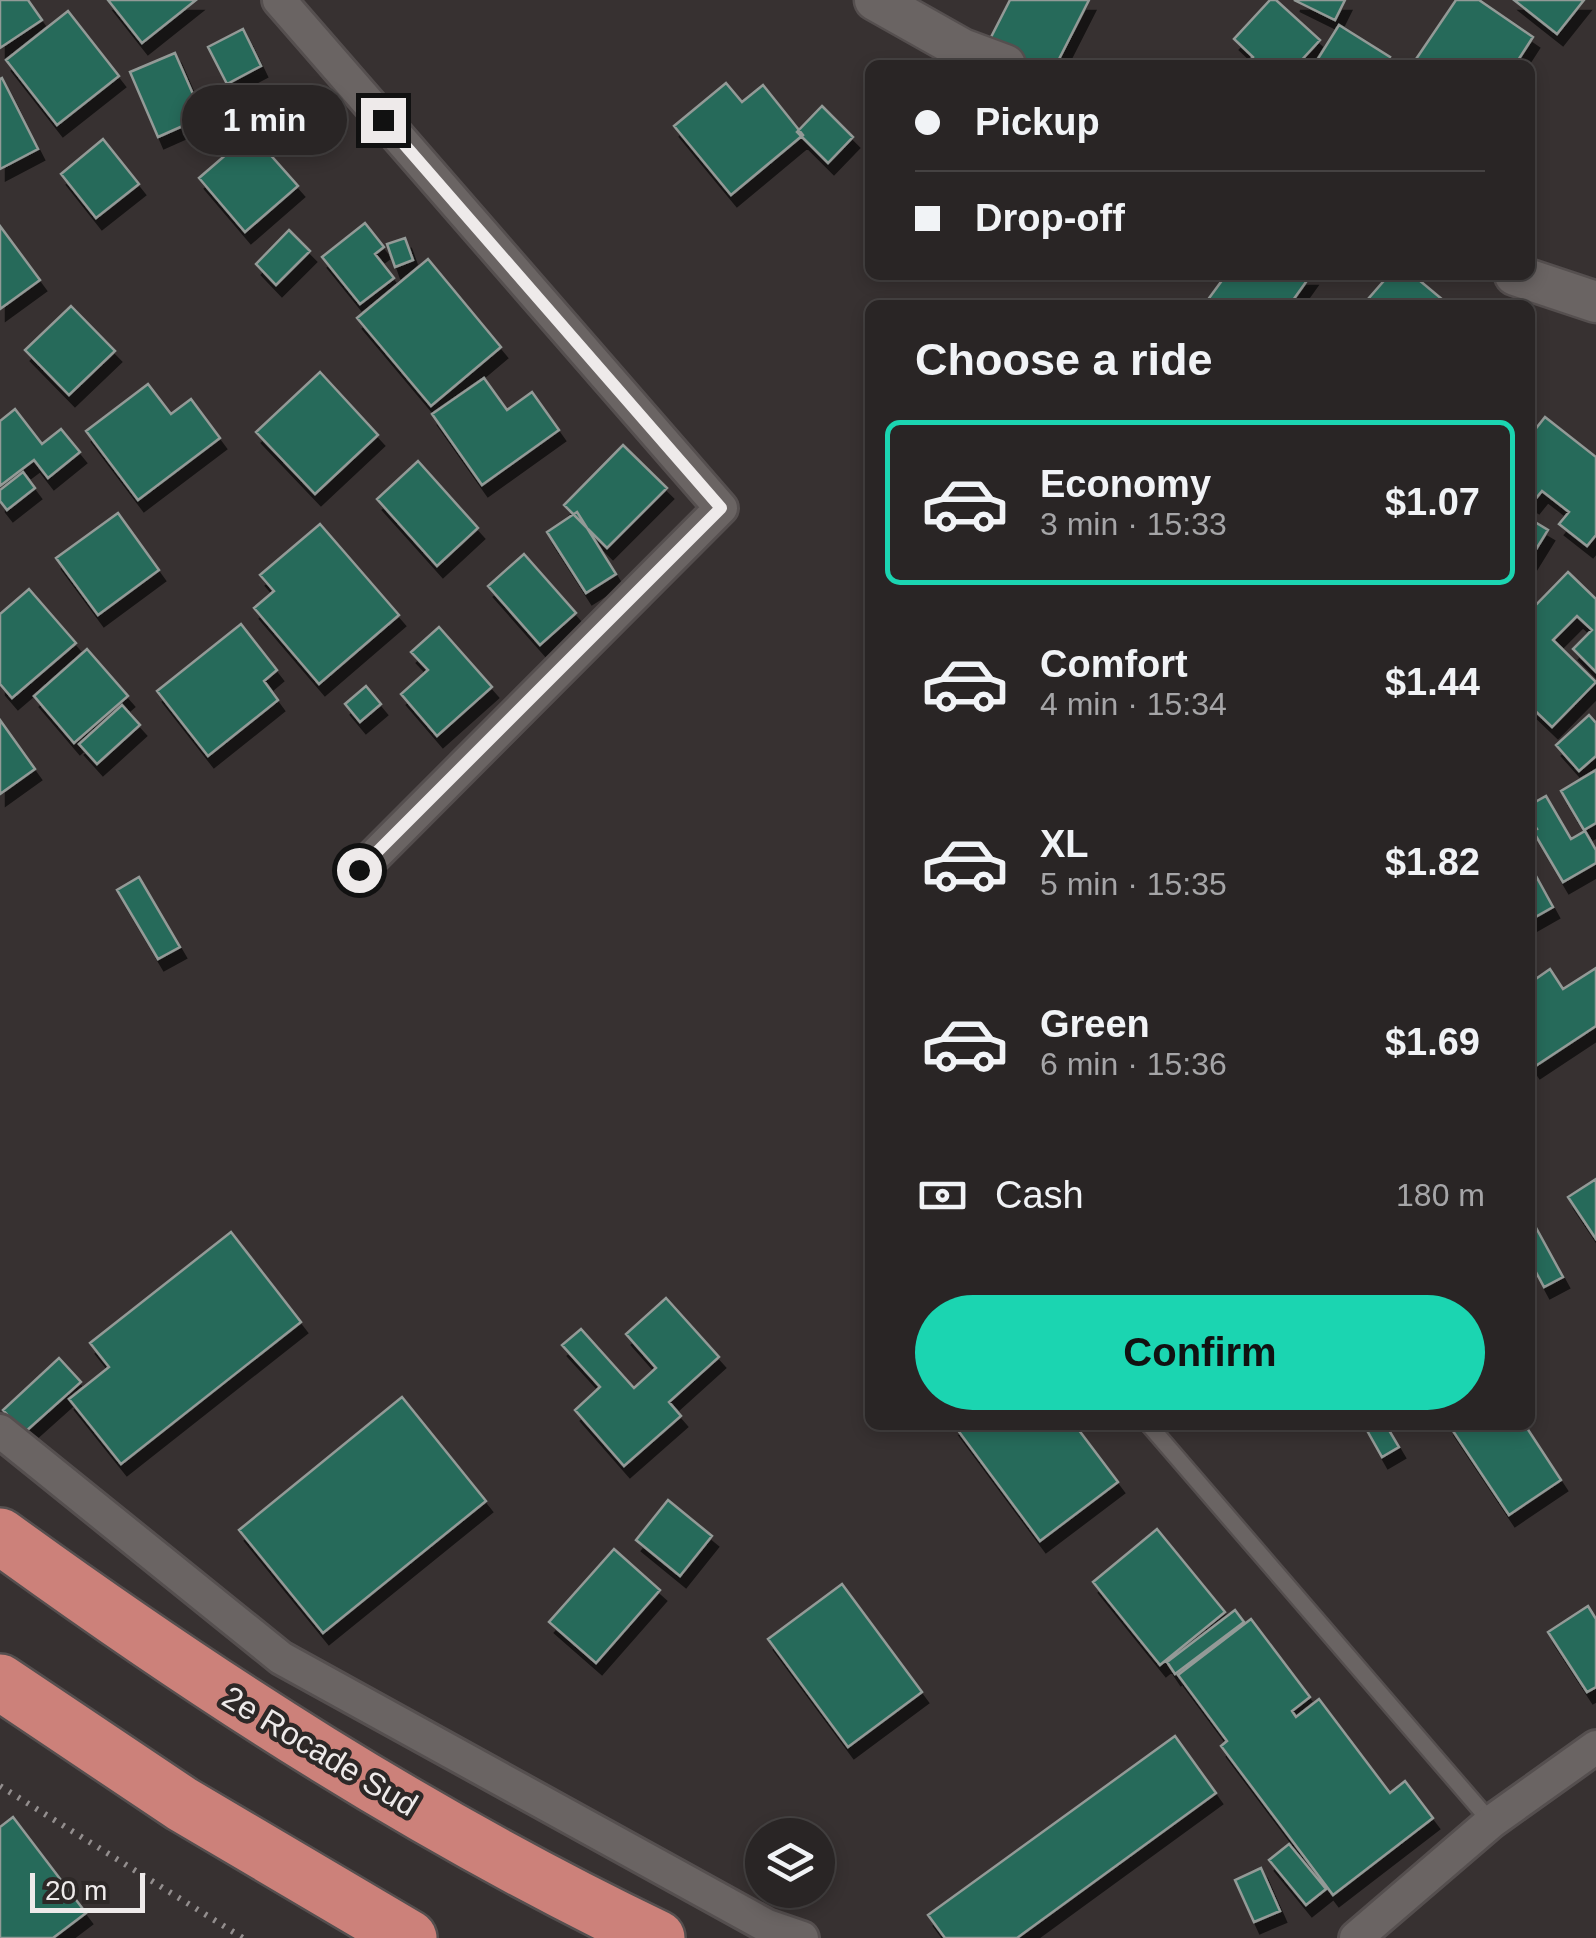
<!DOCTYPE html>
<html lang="en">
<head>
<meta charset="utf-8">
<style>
	body { margin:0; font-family:Arial,sans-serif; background:#353132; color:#f1f3f6; height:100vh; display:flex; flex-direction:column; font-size:38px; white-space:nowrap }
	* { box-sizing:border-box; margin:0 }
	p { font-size:32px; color:#a5a5a7 }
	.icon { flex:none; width:55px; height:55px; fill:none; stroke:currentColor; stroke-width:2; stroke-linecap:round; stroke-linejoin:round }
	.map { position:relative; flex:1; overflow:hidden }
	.panel { position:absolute; left:865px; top:300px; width:670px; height:1130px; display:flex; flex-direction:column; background:#292525; border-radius:15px; box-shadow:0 5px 15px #0003,0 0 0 2px #454242 }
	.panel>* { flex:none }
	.guide { position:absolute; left:865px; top:60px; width:670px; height:220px; border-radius:15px; box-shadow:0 5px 15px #0003,0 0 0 2px #454242; display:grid; align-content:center; height:220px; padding:0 50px; background:#292525 }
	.controls { position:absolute; left:745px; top:1818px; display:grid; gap:20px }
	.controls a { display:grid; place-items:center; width:90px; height:90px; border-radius:50%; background:#292525; box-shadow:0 5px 15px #0003,0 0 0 2px #454242; font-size:50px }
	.scale { position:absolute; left:30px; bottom:25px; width:115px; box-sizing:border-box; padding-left:10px; border:5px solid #eeeaea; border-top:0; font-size:28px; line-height:35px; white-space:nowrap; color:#eeeaea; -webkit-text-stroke:8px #2d2827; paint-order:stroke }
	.end { position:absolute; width:45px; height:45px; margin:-22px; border:12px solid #eeeaea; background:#111; box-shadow:0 0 0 5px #111 }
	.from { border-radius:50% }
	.bubble { position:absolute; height:70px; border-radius:35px; background:#292525; box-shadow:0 5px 15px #0003,0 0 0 2px #454242; font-size:32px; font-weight:800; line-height:70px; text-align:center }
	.guide b { display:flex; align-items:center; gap:35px; height:95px; font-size:38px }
	.guide b+b { border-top:2px solid #454242 }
	.guide i { width:25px; height:25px; background:#f1f3f6 }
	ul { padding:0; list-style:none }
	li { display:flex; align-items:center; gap:30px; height:165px; margin:0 20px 15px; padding:0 30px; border:5px solid transparent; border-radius:15px }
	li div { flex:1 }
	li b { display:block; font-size:38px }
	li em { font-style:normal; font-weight:800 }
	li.active { border-color:#1bd5b1 }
	li>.icon { width:90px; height:90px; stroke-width:1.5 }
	h2 { padding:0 50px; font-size:45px; line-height:120px }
	.pay { display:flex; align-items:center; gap:25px; height:110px; padding:0 50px; font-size:38px }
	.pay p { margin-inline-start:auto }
	.action { display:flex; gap:20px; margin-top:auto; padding:20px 50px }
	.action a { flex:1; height:115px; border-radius:60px; background:#1bd5b1; color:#111; font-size:40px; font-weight:800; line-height:115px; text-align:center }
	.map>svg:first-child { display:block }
	.building { fill:#286a5a; stroke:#939a97; stroke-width:2.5; filter:url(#shadow) }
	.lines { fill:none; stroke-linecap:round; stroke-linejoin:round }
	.service-casing { stroke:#554f4f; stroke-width:20 }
	.minor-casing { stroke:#554f4f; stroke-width:38 }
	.tertiary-casing { stroke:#554f4f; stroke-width:45 }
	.motorway-casing { stroke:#554f4f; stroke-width:60 }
	.path { stroke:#938e8e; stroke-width:6; stroke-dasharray:2.5 8; stroke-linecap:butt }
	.service { stroke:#6a6463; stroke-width:15 }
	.minor { stroke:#6a6463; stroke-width:32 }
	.tertiary { stroke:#6a6463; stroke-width:40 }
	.motorway { stroke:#cc817a; stroke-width:55 }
	.route { stroke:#eeeaea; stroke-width:12 }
	.labels { text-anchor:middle; stroke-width:9; stroke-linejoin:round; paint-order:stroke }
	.street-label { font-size:32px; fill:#eeeaea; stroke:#2d2827 }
</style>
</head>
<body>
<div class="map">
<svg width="1596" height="1938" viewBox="0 0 1596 1938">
	<defs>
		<filter id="shadow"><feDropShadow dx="6" dy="11" stdDeviation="0" flood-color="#0009"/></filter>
	</defs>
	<rect width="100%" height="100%" fill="#373131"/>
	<path class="building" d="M0 0H28L42 20 0 48Z
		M108 0H196L142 43Z
		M1010 0H1089L1056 65H1027L987 45Z
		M1270 0H1276L1320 40 1297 65H1246L1253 57 1234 39Z
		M1294 0H1345L1335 20Z
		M1456 0H1479L1533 37 1515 65H1412Z
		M1514 0H1584L1557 34Z
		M68 11 119 76 57 125 6 60Z
		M1339 25 1390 57 1385 65H1314Z
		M243 29 261 66 227 84 208 47Z
		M175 53 203 117 158 137 130 72Z
		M2 78 38 149 0 169V79Z
		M726 83 742 102 763 85 803 135 731 195 674 126Z
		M267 95 281 119 255 133 242 108Z
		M822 106 853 137 828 163 797 132Z
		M251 133 298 186 245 232 199 178Z
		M103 139 139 184 96 218 61 174Z
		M365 223 384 247 375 254 394 278 360 304 322 257Z
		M0 226 40 280 0 309Z
		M289 230 310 251 276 285 256 264Z
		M405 238 413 260 395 267 387 244Z
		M428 259 501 347 431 406 357 318Z
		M1226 275H1311L1291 303 1294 305H1204Z
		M1389 275H1413L1449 305H1377L1369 298Z
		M71 306 115 351 69 395 25 350Z
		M320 372 378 435 315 494 256 432Z
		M484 378 507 410 532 392 559 430 482 485 432 414Z
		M148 384 171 414 191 399 220 438 138 500 86 431Z
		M15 409 42 444 61 429 80 452 48 478 34 460 0 486V421Z
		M1545 417 1596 457V535L1587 546 1559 524 1569 512 1542 491 1533 502 1530 500V436Z
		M623 445 667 488 607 548 564 505Z
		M418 461 478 528 437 566 377 499Z
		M23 472 35 488 7 510 0 501V490Z
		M577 512 616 574 586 593 547 532Z
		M118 513 159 570 98 615 56 558Z
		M1530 519 1548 530 1530 559Z
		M320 524 399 615 319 684 254 608 274 591 260 575Z
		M524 554 576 613 540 645 488 586Z
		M1568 572 1596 599V672L1573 649 1592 630 1577 616 1553 640 1596 682 1552 727 1530 706V642L1535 637 1530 633V611Z
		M29 589 76 643 12 698 0 684V614Z
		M241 624 277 670 264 681 278 700 208 756 157 691Z
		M439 627 492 687 437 736 401 694 428 670 411 652Z
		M87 649 128 696 74 743 34 696Z
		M366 686 381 704 360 722 345 704Z
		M122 705 140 725 97 764 79 744Z
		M1589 715 1596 723V756L1579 771 1556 745Z
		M0 720 35 769 0 794Z
		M1596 770V823L1584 830 1561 791Z
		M1546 796 1571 839 1585 831 1596 850V863L1563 882 1533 831 1537 829 1530 818V805Z
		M1530 865 1553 907 1530 920Z
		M139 877 180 947 158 959 117 890Z
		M1596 968V1026L1534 1067 1530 1061V983L1550 969 1563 989Z
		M1596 1179V1239L1568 1197Z
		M1534 1224 1563 1277 1544 1287 1530 1261V1226Z
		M231 1232 301 1322 121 1464 69 1399 109 1367 90 1343Z
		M666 1298 719 1357 669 1402 681 1416 624 1466 575 1410 600 1387 562 1345 581 1329 634 1388 656 1368 626 1334Z
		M59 1358 81 1382 24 1433 3 1410Z
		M402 1397 486 1501 323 1633 239 1530Z
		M954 1425H1075L1118 1482 1040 1541Z
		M1364 1425H1386L1399 1447 1382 1457Z
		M1449 1425H1525L1561 1480 1509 1515Z
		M668 1500 712 1536 680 1576 636 1540Z
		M1157 1529 1225 1612 1160 1665 1093 1582Z
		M614 1549 660 1590 596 1663 549 1622Z
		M842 1584 922 1692 848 1747 768 1639Z
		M1588 1606 1596 1619V1687L1587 1692 1548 1632Z
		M1235 1610 1244 1622 1175 1674 1167 1662Z
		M1251 1619 1310 1697 1292 1711 1296 1717 1319 1699 1390 1793 1405 1781 1433 1818 1333 1895 1221 1746 1227 1741 1178 1675Z
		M1175 1736 1216 1793 1017 1938H945L928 1915Z
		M13 1817 86 1913 53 1938H0V1827Z
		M1289 1844 1326 1889 1306 1905 1269 1860Z
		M1261 1868 1280 1911 1254 1922 1235 1880Z"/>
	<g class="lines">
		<defs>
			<path id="service" d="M1149 1425 1491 1822"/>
			<path id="minor" d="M279 0 721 508 359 871
				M0 1431 281 1658 767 1926 802 1938
				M1356 1938 1491 1822 1596 1747"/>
			<path id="tertiary" d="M875 0 962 49 1005 65
				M1515 275 1596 302"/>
			<path id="motorway" d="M0 1536C208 1687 425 1827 657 1938
				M0 1682 182 1804 409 1938"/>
		</defs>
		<use href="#service" class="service-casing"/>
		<use href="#minor" class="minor-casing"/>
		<use href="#tertiary" class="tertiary-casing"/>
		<use href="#motorway" class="motorway-casing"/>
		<path class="path" d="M0 1786 243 1938"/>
		<use href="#service" class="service"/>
		<use href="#minor" class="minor"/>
		<use href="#tertiary" class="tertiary"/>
		<use href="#motorway" class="motorway"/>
	</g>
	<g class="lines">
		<path class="route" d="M359 870 721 508 383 120"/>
	</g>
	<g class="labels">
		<g class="street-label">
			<text transform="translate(320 1751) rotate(31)" y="11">2e Rocade Sud</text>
		</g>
	</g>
</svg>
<div class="controls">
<a><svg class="icon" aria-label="layers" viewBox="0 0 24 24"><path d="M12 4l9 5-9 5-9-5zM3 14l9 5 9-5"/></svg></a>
</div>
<div class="scale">20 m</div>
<i class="end from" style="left:359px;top:870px"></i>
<i class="end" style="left:383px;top:120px"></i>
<div class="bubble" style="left:182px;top:85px;width:165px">1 min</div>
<div class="guide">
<b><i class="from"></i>Pickup</b>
<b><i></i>Drop-off</b>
</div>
<section class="panel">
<h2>Choose a ride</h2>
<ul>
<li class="active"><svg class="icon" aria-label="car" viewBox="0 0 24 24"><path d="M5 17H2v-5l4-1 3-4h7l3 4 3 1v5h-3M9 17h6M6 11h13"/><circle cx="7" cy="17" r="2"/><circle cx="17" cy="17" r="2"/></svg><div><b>Economy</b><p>3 min · 15:33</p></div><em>$1.07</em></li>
<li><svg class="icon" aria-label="car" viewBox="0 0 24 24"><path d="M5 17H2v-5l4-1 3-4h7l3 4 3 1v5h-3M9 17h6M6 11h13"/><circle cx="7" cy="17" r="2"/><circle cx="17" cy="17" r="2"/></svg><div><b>Comfort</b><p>4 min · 15:34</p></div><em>$1.44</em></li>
<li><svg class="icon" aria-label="car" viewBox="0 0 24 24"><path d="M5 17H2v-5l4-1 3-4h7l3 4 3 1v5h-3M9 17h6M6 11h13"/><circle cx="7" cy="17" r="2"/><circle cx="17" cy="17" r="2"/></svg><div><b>XL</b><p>5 min · 15:35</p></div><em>$1.82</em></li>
<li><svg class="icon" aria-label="car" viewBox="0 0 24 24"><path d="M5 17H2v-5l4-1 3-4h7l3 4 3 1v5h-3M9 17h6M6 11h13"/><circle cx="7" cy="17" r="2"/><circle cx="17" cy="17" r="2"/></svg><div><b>Green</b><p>6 min · 15:36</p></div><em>$1.69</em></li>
</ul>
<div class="pay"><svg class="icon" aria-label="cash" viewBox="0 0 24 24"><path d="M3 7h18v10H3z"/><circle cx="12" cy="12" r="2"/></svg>Cash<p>180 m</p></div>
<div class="action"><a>Confirm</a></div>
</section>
</div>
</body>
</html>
